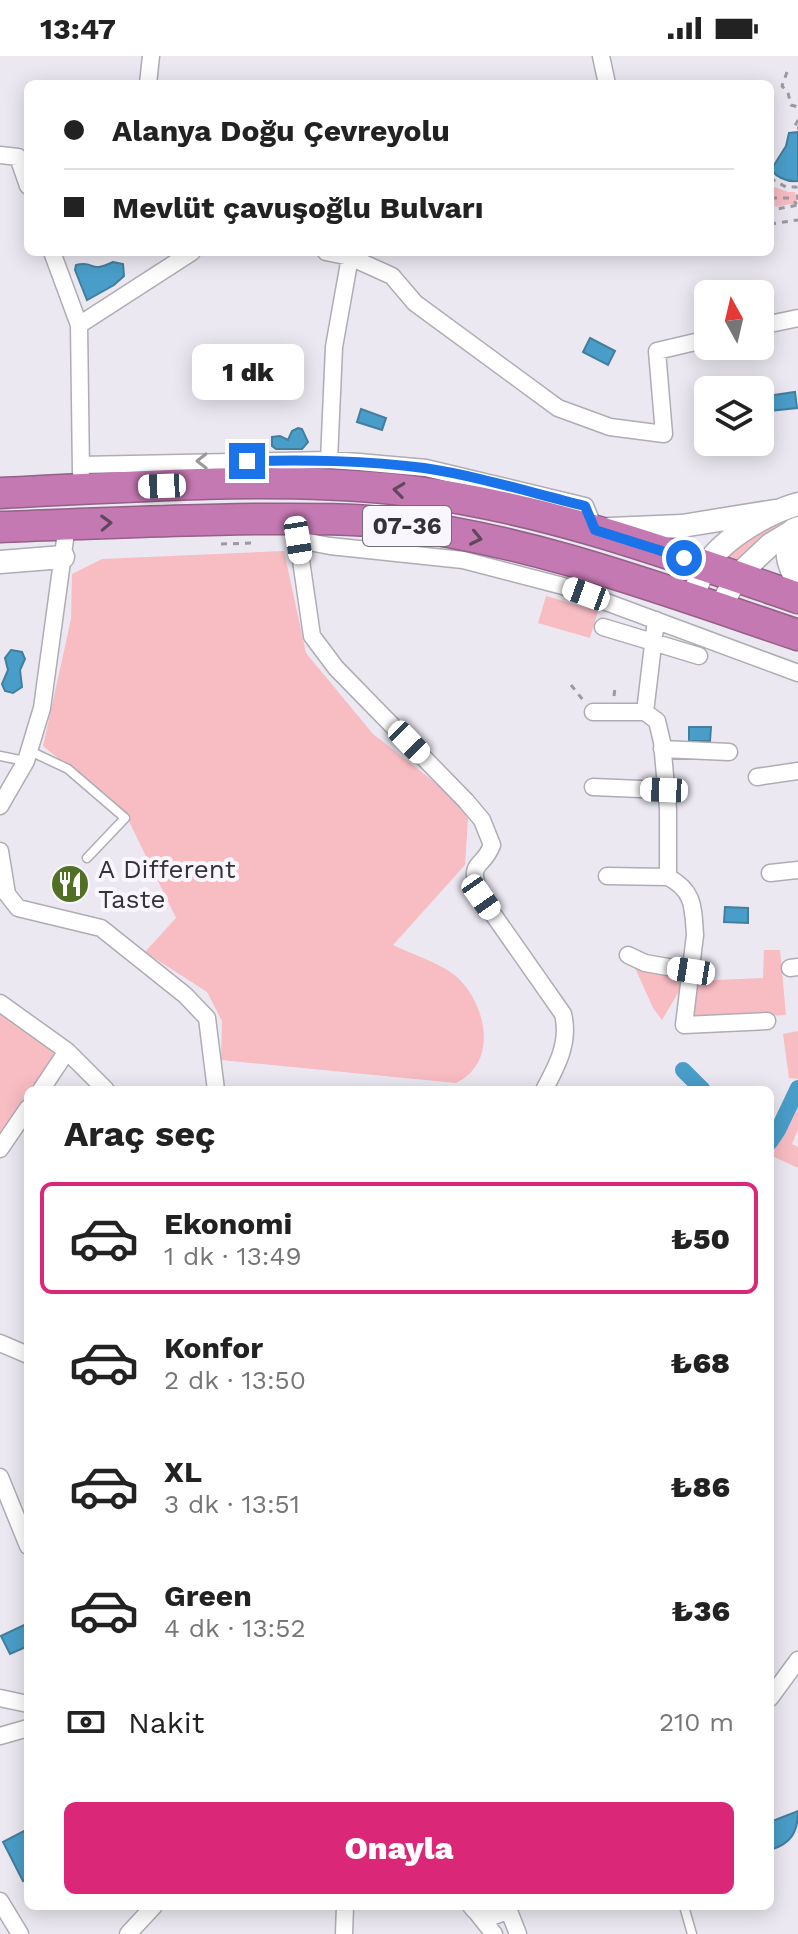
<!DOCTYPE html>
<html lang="tr">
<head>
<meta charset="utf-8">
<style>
	body { margin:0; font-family:"Work Sans",sans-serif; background:#f6f6f6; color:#222; height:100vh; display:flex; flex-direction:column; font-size:30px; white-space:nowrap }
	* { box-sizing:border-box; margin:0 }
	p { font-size:26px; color:#767676 }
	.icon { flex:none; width:44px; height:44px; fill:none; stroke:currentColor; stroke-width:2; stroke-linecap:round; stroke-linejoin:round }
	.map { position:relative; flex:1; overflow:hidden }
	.panel { position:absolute; left:24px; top:1030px; width:750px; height:824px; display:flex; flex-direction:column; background:#fff; border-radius:12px; box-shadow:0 4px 20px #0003 }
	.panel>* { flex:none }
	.top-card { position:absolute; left:24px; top:24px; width:750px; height:176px; border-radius:12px; box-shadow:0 4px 20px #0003; display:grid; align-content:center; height:176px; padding:0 40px; background:#fff }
	.needle { width:52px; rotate:352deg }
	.tools { position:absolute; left:694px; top:224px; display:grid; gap:16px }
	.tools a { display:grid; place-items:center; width:80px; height:80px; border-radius:12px; background:#fff; box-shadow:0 4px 20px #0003; font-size:40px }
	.end { position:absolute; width:36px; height:36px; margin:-18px; border:10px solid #1a73e8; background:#fff; box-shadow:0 0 0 4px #fff }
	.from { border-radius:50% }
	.bubble { position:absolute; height:56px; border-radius:12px; background:#fff; box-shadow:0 4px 20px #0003; font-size:26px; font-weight:800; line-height:56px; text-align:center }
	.car { position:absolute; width:24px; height:48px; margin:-24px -12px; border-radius:10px; box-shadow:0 0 6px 2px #0007; background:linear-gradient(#fff 24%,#345 0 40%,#fff 0 76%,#345 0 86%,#fff 0) }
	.top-card b { display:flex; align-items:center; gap:28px; height:76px; font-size:30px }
	.top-card b+b { border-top:2px solid #e0e0e0 }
	.top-card i { width:20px; height:20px; background:#222 }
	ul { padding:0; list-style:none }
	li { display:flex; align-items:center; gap:24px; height:112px; margin:0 16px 12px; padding:0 24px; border:4px solid transparent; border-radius:12px }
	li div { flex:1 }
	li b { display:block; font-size:30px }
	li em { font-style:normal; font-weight:800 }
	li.active { border-color:#db2777 }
	li>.icon { width:72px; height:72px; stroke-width:1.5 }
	h2 { padding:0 40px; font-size:36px; line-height:96px }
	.pay { display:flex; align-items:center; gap:20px; height:88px; padding:0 40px; font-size:30px }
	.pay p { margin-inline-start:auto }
	.cta { display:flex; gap:16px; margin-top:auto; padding:16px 40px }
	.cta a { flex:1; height:92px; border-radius:12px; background:#db2777; color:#fff; font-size:32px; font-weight:800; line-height:92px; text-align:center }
	.status { display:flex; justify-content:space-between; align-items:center; height:56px; padding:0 40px; background:#fff; direction:ltr }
	.status svg { height:22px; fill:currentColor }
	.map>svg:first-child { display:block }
	.green { fill:#f8bcc3 }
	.water { fill:#499ec9; stroke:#437e9d; stroke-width:2 }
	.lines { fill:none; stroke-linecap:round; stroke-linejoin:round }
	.canal { stroke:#499ec9; stroke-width:16 }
	.lane-casing { stroke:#afacb4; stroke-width:11 }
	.street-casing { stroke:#afacb4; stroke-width:19 }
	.secondary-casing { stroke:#afacb4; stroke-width:25 }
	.highway-casing { stroke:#936087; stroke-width:33 }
	.path { stroke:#9c99a0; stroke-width:3; stroke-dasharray:6 6; stroke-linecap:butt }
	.lane { stroke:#fff; stroke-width:8 }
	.street { stroke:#fff; stroke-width:16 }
	.secondary { stroke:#fff; stroke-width:22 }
	.highway { stroke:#c579b2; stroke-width:30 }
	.oneway { stroke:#9a999b }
	.oneway2 { stroke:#60485c }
	.route { stroke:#1a73e8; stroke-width:10 }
	.labels { text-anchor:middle; stroke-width:8; stroke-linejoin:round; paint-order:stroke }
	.shield { fill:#f9f6fe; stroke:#706e73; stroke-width:2 }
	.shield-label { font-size:24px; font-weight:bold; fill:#353337 }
	.poi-label { font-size:26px; fill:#353337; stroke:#f9f6fe; text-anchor:start }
</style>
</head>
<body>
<div class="status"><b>13:47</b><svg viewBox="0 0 49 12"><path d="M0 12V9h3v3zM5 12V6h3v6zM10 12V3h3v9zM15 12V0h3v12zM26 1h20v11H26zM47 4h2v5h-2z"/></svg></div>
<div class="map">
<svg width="798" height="1878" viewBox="0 0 798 1878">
	<rect width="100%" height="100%" fill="#ebe8f1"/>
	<path class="green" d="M772 130 788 136H795L797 147 775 151Z
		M798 458V463L736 506 725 500 764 471Z
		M284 495 306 597 373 678 455 742 468 763 465 809 393 889C411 898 446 909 459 923 487 951 498 1007 456 1027L221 1004 222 965 207 936 145 896 176 862 124 755 43 690 71 563 72 518 102 503Z
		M546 540 598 555 590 582 538 567Z
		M764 894H780L786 959 690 964 694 925 763 922Z
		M632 905 679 917 681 932 662 964 653 952Z
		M0 955 59 997 32 1034H28V1040L0 1079Z
		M798 975V1023L789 1022 783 978Z
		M798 1039V1073L792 1088 798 1091V1112L770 1099Z"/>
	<path class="water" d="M798 76V125C787 126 778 122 771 114L786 90 789 77Z
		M113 206 123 208 124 220 114 229 87 244 75 214 76 209C96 204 88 218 113 206Z
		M590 282 615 295 608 309 583 296Z
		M795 336 797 352 760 356V341Z
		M361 353 386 362 382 374 357 366Z
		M298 372 302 373 308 386 302 393H276L272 390V381L280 380 288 384 292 375Z
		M11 594 22 596 25 603 20 614 22 631 13 637 5 635 2 628 8 614 5 602Z
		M689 671H711L710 685H689Z
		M725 851 748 852V867L724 866Z
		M24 1569 28 1579V1590L10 1598 1 1580Z
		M798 1755C798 1776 791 1788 770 1794V1766Z
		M28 1773V1822L23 1825 3 1786Z"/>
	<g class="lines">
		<path class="canal" d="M683 1014 703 1034
			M770 1086 778 1074 798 1032"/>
		<defs>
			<path id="lane" d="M30 695 68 713 125 762 87 802
				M0 700 25 705
				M684 1850 692 1878"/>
			<path id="street" d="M601 0 607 28
				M148 28 151 0
				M0 99 18 101 28 130
				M52 196 79 269 81 417
				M326 196 350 201 392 220 415 247 558 352 610 371 664 378 657 295 708 283
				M79 269 192 196
				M760 270 798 262
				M329 404 334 291 350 201
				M81 409 329 404 359 406 426 412 585 450 595 474
				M295 463 312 580 336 612 466 745 482 764 492 789C482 815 466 803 481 841L563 958C570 986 557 1010 544 1034
				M298 484 330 490 463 504 563 530 798 617
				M656 564 645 656 657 665 662 686 668 753V821C694 835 693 850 695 879L684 969 767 965
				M603 571 699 600
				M593 656H645
				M662 693 729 696
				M757 721 798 715
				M593 731 664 734
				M0 750 26 705 42 652 67 469
				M0 795 7 838 18 852 101 872 185 939 207 962 216 1034
				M770 817 798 814
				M607 820 668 821
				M628 899 645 907 691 915
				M790 912 798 911
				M0 947 67 995 106 1034
				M41 1034 67 995
				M0 1093 28 1052
				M0 1287 28 1299
				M0 1421 28 1490
				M0 1642 28 1648
				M770 1642 798 1604
				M0 1680 28 1672
				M0 1845 20 1878
				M471 1850C481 1864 497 1864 508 1850
				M507 1850 518 1878
				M478 1858 494 1878
				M128 1878 154 1850
				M344 1878 345 1850"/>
			<path id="secondary" d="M610 473 682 470 775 455
				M793 474C784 497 787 506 798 527
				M0 506 63 501
				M692 544C697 532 700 518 707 508 724 482 769 456 798 448
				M719 554 737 520 770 489 798 472"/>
			<path id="highway" d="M0 437C131 431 263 420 394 433 534 448 666 496 798 542
				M0 471C85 468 170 464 255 463 299 463 345 462 389 467 530 483 664 534 798 579"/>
		</defs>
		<use href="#lane" class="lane-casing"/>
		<use href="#street" class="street-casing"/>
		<use href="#secondary" class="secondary-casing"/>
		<use href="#highway" class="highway-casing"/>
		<path class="path" d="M787 16 782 30 788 37 791 49 798 51
			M798 64 794 72H798
			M770 122 786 131H796L798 144
			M770 137 772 154 798 149
			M771 142H789L797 148
			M770 168 798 164
			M221 488 254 487
			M571 629 583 644
			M614 640 615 632"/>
		<use href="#lane" class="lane"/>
		<use href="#street" class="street"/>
		<use href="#secondary" class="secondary"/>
		<use href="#highway" class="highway"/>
	</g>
	<defs><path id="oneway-chevron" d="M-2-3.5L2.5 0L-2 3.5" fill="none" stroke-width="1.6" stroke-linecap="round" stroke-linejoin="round" transform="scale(2)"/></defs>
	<use class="oneway" href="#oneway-chevron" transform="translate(202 405) rotate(179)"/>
	<g class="oneway2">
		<use href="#oneway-chevron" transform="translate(399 434) rotate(-173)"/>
		<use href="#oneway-chevron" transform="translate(106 467) rotate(-2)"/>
		<use href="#oneway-chevron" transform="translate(476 482) rotate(12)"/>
	</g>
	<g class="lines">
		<path class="route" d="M247 405C306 404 365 404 424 412 478 420 532 437 585 450L595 474 684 502"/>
	</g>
	<defs>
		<symbol id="restaurant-disc" viewBox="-11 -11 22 22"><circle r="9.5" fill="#517025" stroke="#f9f6fe"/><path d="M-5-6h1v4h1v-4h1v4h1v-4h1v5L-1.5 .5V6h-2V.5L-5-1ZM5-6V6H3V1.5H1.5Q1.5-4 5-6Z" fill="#fff"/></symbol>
	</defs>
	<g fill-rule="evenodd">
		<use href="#restaurant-disc" x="48" y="806" width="44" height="44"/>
	</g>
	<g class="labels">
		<rect class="shield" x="363" y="450" width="88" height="40" rx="6"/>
		<g class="shield-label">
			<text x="407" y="478">07-36</text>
		</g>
		<g class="poi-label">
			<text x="98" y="822">A Different<tspan x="98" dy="30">Taste</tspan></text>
		</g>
	</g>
</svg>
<div class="tools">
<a><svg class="needle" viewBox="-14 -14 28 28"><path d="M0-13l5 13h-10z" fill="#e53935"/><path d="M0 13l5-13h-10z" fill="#767676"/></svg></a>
<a><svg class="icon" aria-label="layers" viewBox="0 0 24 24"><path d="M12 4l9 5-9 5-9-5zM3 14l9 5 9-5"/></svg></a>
</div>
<i class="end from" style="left:684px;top:502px"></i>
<i class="end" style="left:247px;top:405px"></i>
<div class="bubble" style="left:192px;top:288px;width:112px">1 dk</div>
<i class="car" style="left:162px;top:430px;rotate:268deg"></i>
<i class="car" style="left:298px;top:484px;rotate:171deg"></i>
<i class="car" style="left:586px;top:538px;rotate:290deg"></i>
<i class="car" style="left:409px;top:686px;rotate:136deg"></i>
<i class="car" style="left:664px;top:734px;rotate:272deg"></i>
<i class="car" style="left:481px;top:841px;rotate:145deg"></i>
<i class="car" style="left:691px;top:915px;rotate:279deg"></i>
<div class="top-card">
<b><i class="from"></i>Alanya Doğu Çevreyolu</b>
<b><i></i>Mevlüt çavuşoğlu Bulvarı</b>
</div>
<section class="panel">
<h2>Araç seç</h2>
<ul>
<li class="active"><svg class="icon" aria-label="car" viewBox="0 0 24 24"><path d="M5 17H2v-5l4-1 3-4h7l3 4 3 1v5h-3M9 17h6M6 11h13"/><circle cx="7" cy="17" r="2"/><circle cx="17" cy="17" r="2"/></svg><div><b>Ekonomi</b><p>1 dk · 13:49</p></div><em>₺50</em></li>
<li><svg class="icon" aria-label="car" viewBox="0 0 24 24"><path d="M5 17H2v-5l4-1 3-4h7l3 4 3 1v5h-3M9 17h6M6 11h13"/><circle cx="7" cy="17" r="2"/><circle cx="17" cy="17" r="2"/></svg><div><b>Konfor</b><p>2 dk · 13:50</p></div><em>₺68</em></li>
<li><svg class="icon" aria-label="car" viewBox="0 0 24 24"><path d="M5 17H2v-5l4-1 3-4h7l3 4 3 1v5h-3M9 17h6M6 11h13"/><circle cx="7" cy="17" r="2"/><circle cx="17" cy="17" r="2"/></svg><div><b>XL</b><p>3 dk · 13:51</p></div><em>₺86</em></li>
<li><svg class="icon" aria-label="car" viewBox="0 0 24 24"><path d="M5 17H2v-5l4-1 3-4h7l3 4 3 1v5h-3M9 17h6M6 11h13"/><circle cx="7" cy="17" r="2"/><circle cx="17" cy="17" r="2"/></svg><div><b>Green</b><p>4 dk · 13:52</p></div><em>₺36</em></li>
</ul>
<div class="pay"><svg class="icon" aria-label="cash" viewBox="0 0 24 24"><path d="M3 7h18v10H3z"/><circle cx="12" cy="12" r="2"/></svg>Nakit<p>210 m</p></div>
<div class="cta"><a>Onayla</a></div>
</section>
</div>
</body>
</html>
